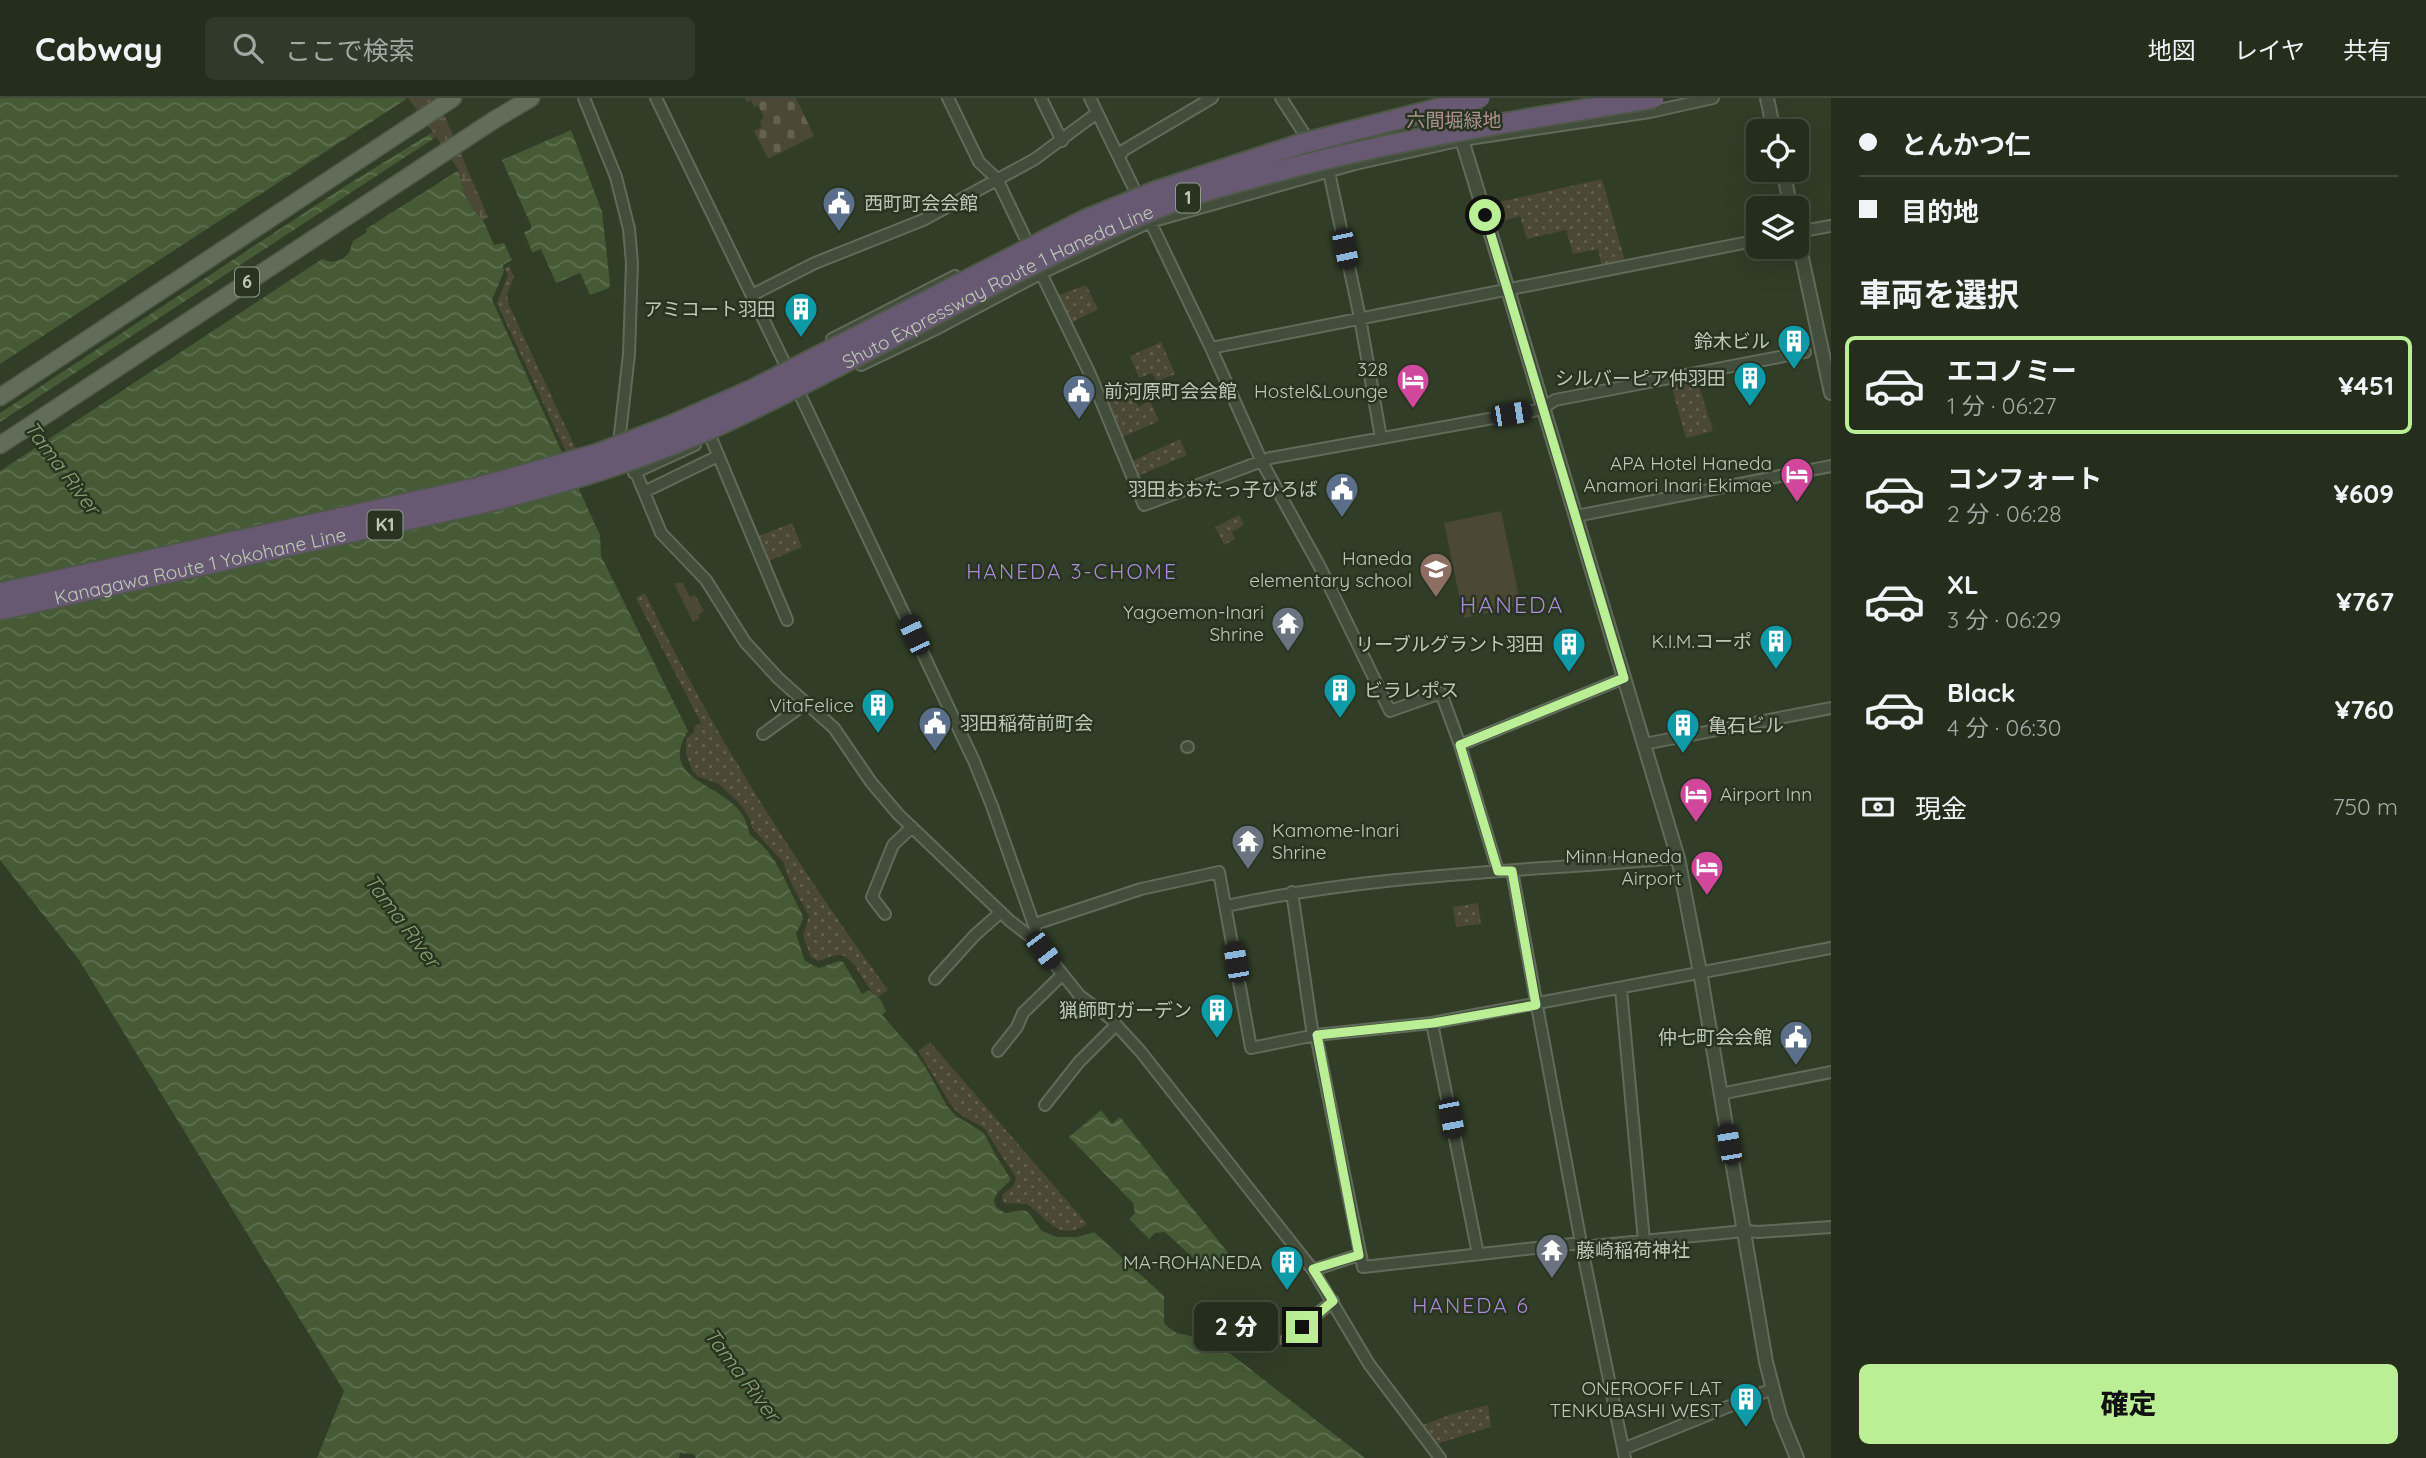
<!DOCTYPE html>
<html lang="ja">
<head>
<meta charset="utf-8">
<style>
	body { margin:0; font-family:Quicksand,"Noto Sans JP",sans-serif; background:#313a2a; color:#f1f3f6; height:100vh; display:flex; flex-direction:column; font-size:26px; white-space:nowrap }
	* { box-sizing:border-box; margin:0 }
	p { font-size:23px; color:#a3a8a4 }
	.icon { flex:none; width:38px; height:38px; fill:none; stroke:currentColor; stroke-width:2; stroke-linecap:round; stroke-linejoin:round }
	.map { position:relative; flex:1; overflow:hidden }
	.sheet { display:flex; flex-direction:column; background:#252e1d; width:595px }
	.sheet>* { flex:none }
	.banner { display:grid; align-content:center; height:154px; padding:0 28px; background:#252e1d }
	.controls { position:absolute; left:1746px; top:21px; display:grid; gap:14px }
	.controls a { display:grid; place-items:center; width:63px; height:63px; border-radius:10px; background:#252e1d; box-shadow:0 7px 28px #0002,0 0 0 2px #424a3b; font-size:35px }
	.end { position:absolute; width:32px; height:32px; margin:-16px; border:9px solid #baef95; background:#111; box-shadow:0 0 0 4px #111 }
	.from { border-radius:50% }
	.bubble { position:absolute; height:49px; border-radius:10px; background:#252e1d; box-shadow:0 7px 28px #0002,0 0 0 2px #424a3b; font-size:23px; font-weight:800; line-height:49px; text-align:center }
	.car { position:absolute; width:21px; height:42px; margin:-21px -10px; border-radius:9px; box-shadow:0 0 5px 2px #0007; background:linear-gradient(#222 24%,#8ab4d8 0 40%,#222 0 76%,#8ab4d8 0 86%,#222 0) }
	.banner b { display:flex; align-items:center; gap:24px; height:66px; font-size:26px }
	.banner b+b { border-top:2px solid #424a3b }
	.banner i { width:18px; height:18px; background:#f1f3f6 }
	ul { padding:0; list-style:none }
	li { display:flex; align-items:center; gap:21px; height:98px; margin:0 14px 10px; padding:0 14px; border:4px solid transparent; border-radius:10px }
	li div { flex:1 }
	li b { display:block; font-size:26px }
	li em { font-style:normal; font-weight:800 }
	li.on { border-color:#baef95 }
	li>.icon { width:63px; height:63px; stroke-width:1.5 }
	h2 { padding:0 28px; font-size:32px; line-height:84px }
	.pay { display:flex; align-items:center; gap:18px; height:77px; padding:0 28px; font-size:26px }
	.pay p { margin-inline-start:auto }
	.cta { display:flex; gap:14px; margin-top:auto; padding:14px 28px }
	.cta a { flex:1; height:80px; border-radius:10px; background:#baef95; color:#111; font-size:28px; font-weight:800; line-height:80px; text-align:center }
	header { display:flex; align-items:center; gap:42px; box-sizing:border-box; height:98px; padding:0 35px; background:#252e1d; border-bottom:2px solid #424a3b }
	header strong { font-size:33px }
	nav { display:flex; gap:38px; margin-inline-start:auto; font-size:24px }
	.search { width:490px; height:63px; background:#313a2a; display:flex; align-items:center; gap:18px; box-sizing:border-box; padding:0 24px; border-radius:10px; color:#a3a8a4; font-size:26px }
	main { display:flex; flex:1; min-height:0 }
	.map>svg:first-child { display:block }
	.grass { fill:url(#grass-dots) }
	.forest { fill:url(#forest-firs) }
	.wetland { fill:url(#wetland-marsh) }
	.cemetery { fill:url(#cemetery-stones) }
	.pitch { fill:#4c4836 }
	.water { fill:url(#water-waves) }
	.pier { fill:#313d27 }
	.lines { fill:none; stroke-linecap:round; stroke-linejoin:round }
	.minor-casing { stroke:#616b59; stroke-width:14 }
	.tertiary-casing { stroke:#616b59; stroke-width:16 }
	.primary-casing { stroke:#4f5a47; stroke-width:19 }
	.minor { stroke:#434d3b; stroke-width:10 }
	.tertiary { stroke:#434d3b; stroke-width:12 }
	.primary { stroke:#626d59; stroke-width:16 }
	.motorway-bridge-casing { stroke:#4e5846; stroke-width:23; stroke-linecap:butt }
	.motorway-bridge { stroke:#685973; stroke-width:19 }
	.route { stroke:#baef95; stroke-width:9 }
	.labels { text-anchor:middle; stroke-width:5; stroke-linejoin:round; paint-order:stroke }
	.shield { fill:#283320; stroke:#919b8a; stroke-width:2 }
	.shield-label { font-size:18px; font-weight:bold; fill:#bec8b7 }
	.park-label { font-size:19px; fill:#ac938d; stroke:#283320 }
	.poi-label { font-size:19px; fill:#bec8b7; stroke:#283320; text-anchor:end }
	.street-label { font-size:19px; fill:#bec8b7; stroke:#283320 }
	.water-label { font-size:21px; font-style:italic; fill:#89a473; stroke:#283320 }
	.neighbourhood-label { font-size:21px; letter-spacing:2px; fill:#aa8bd6; stroke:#283320 }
	.quarter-label { font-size:23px; letter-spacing:2px; fill:#aa8bd6; stroke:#283320 }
</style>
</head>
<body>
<header>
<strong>Cabway</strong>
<div class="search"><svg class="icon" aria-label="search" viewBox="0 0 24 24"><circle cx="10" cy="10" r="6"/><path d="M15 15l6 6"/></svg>ここで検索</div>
<nav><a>地図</a><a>レイヤ</a><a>共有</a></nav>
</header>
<main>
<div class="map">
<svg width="1831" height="1360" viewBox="0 0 1831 1360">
	<defs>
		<pattern id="grass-dots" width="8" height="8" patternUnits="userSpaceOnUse" patternTransform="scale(1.75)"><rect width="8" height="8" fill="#4c4836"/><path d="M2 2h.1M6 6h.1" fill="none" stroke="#646151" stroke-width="1.8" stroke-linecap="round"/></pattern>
		<pattern id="forest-firs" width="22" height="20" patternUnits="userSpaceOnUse" patternTransform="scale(1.75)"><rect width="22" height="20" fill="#4c4836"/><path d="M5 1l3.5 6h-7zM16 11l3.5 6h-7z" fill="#646151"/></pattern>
		<pattern id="wetland-marsh" width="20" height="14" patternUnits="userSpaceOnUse" patternTransform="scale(1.75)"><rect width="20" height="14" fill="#4c4836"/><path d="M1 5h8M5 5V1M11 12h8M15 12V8" fill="none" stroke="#646151"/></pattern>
		<pattern id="cemetery-stones" width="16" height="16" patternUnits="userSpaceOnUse" patternTransform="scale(1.75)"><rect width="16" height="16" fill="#4c4836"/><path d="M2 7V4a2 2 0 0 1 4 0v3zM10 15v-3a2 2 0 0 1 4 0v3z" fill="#646151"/></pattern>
		<pattern id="water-waves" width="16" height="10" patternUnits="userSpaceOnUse" patternTransform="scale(1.75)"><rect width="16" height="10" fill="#455a35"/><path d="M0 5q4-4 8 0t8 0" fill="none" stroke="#5e7050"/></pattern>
	</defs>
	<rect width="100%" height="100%" fill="#313d27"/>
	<path class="grass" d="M1602 81 1625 163 1602 168 1598 151 1573 156 1566 132 1527 141 1520 118 1502 123 1497 108 1499 104Z
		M509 168 514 179 507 197 509 207 582 364 573 369 497 205 508 177 505 170Z
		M1086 187 1098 211 1069 226 1056 198Z
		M1161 244 1175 276 1157 283 1152 275 1139 280 1130 258Z
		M1696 278 1713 333 1686 340 1670 283Z
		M1132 293 1138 309 1150 303 1159 323 1120 340 1106 305Z
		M1180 341 1187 357 1138 378 1132 363Z
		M1239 417 1244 427 1232 434 1235 441 1224 447 1215 429Z
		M792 425 802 449 769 463 759 438Z
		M645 495C713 636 796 766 888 892L878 899C864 889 855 858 840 857 833 857 825 861 818 863L811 859 803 838 809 818 791 785 783 764 752 730 750 721 740 706 719 686 697 678 692 672 686 655V641L694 634V629L701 625 636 500Z
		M1478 805 1481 826 1456 829 1453 809Z
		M930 944 1087 1126C1057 1145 1048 1120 1027 1106L1004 1105 1002 1097 1014 1087 1016 1080 984 1030 959 1016 953 1010 918 953Z
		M1488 1307 1491 1329 1436 1346 1423 1327 1452 1316Z"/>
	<path class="forest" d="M674 485H683L690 499 695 497 704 513 698 517 700 520 693 524Z"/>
	<path class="wetland" d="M404 0H437L488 119 483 122 474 113 464 96 460 78Z"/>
	<path class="cemetery" d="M745 0H796L814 38 768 61 754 33 762 29 760 23 764 20 758 7 754 9 751 2 747 4Z"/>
	<path class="pitch" d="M1501 413 1521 508 1464 520 1444 425Z"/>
	<path class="water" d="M0 0H404L460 78 464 96 474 113 483 122 494 147 504 145 512 162 503 167 504 173 492 202 600 437 601 458 688 633C660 678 711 684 735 708 744 716 747 725 750 737 777 755 787 789 802 816L803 821 796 836 805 863 819 870 839 863 843 864 862 896 869 892 881 902 886 913 882 917 921 961 947 1008 984 1035 1011 1082 998 1094 994 1102 1005 1115C1033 1109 1026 1113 1042 1133L1076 1139 1094 1134 1164 1198V1225L1169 1230 1177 1235 1214 1243 1365 1360H696L694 1356 680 1355 679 1360H317L344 1293 79 862 0 762Z
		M571 32 602 114 610 185 609 190 590 197 580 175 556 185 541 151 522 159 513 140 531 131V127L502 62Z
		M1101 1012 1112 1026 1120 1019 1229 1156 1207 1173 1165 1134 1155 1135 1142 1149 1121 1130 1135 1115 1133 1105 1069 1039Z"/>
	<path class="pier" d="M408 0 433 34 350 85 0 315V266Z
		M436 39 459 72 366 131 367 134 353 143 349 155 342 161 332 164 322 161 0 373V324Z
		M523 132 533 156 522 162 512 137Z
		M918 953 950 1006 959 1016 985 1031 1000 1058 1013 1074 1014 1083 1000 1097 997 1103 999 1107 1005 1111 1025 1108 1032 1112 1044 1131 1049 1134 1065 1136 1092 1131 1094 1134 1076 1139H1057L1042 1133 1029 1114 1023 1111 1005 1115 996 1109 994 1102 998 1094 1011 1082 1009 1076 997 1060 984 1035 956 1018 947 1008 933 980 915 954Z
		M1129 1121 1149 1141 1142 1149 1121 1130Z"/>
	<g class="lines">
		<defs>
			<path id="minor" d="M584 0 616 79 629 131 632 165 629 256 620 336 661 435 706 482 745 544 778 580 834 630 871 684 898 716 1010 823 1036 843 1080 898 1110 920 1141 954 1313 1172 1369 1266 1440 1360
				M656 0 803 303 974 663 992 708 1035 830
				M948 0 979 64 997 81 1032 154
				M1041 0 1062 43
				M1090 0 1141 105
				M1281 0 1329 74 1360 220 1381 340
				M1119 59 1124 52 1212 0
				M1148 119 1211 250 1262 364 1320 469 1390 613 1441 595 1460 647 1498 773
				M1797 134 1831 128
				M1038 169 1089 274 1144 407 1270 360 1533 313 1543 310 1555 302 1805 254
				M752 197 815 165 923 122 1035 61 1097 15
				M832 241 955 178
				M1211 250 1759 142
				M861 267 934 232 1040 176 1150 124 1355 66 1462 42 1650 14 1713 0
				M711 340 787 522
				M634 375 695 347
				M644 394 718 358
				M1576 418 1831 368
				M763 636 806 605
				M1644 646 1831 610
				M1460 647 1624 580
				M1187 649H1188
				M1512 773 1581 1145 1625 1360
				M1292 794 1313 938
				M1226 808C1375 776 1527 773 1678 760
				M885 816 872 799 893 747 912 729
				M1035 826 1141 791 1219 774 1251 950 1316 937 1432 925 1831 850
				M935 881 975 837 1001 814
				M1621 891 1644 1143
				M1432 925 1478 1156
				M1316 937 1363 1169 1581 1145
				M998 953 1017 929 1023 915 1062 877
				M1720 996 1831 974
				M1045 1007 1079 964 1116 927
				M1582 1149 1744 1133 1758 1134 1831 1129
				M1313 1172 1359 1157
				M1286 1242 1333 1203
				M1623 1351 1772 1291"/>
			<path id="tertiary" d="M1767 0 1774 33
				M1448 3 1462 42 1508 192 1678 760 1702 885 1766 1264 1780 1318 1797 1360
				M1783 72 1791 110
				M1797 136 1831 295"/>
			<path id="primary" d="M0 299 453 0
				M0 347 494 22 531 0"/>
		</defs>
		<use href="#minor" class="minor-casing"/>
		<use href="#tertiary" class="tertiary-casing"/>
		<use href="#primary" class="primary-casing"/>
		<use href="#minor" class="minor"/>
		<use href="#tertiary" class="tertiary"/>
		<use href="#primary" class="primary"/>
		<defs>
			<g id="motorway-bridge">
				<path d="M0 495 480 389 597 356 670 328 752 292 1085 122 1154 94 1301 46 1480 0"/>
				<path id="s1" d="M0 512 484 405C565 385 644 361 721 326 867 259 1004 172 1153 112 1194 95 1237 84 1279 73 1402 40 1528 21 1654 0"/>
			</g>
		</defs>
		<use href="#motorway-bridge" class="motorway-bridge-casing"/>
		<use href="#motorway-bridge" class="motorway-bridge"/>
	</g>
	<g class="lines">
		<path class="route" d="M1302 1229 1333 1203 1313 1171 1359 1157 1317 937 1433 925 1536 907 1512 773H1498L1460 647 1624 580 1485 117"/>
	</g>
	<defs>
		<symbol id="civic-pin" viewBox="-11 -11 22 30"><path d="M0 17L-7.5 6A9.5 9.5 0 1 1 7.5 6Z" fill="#5c6f8a" stroke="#283320"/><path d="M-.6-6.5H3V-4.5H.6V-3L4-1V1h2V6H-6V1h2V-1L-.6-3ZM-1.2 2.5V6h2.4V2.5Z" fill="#fff"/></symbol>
		<symbol id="building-pin" viewBox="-11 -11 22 30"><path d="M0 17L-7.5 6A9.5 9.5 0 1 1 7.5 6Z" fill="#0f9aa8" stroke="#283320"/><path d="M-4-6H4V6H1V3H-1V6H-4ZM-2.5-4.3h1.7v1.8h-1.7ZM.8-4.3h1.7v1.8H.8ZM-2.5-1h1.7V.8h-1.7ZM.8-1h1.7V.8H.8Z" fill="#fff"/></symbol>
		<symbol id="hotel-pin" viewBox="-11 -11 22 30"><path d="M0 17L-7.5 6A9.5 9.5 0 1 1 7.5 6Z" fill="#d1479c" stroke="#283320"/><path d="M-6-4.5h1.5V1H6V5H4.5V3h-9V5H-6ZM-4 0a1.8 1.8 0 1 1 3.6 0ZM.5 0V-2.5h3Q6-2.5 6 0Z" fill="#fff"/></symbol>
		<symbol id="school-pin" viewBox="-11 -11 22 30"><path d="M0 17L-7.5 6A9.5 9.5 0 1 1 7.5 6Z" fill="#8d6e63" stroke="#283320"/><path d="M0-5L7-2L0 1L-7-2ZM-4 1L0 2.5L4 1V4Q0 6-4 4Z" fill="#fff"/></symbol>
		<symbol id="temple-pin" viewBox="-11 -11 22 30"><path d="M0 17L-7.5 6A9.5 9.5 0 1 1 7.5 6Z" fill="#6b7280" stroke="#283320"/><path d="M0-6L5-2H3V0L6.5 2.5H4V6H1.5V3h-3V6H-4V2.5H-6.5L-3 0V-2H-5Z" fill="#fff"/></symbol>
	</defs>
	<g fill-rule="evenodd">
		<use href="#civic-pin" x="820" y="86" width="38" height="52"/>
		<use href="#building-pin" x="782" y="192" width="38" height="52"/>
		<use href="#building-pin" x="1775" y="224" width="38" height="52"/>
		<use href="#building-pin" x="1731" y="261" width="38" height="52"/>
		<use href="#hotel-pin" x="1394" y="263" width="38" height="52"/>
		<use href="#civic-pin" x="1060" y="274" width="38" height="52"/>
		<use href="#hotel-pin" x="1778" y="357" width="38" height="52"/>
		<use href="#civic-pin" x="1323" y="372" width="38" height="52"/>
		<use href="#school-pin" x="1417" y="452" width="38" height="52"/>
		<use href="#temple-pin" x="1269" y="506" width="38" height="52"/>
		<use href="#building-pin" x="1757" y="524" width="38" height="52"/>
		<use href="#building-pin" x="1550" y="527" width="38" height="52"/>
		<use href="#building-pin" x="1321" y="573" width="38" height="52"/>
		<use href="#building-pin" x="859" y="588" width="38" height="52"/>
		<use href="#civic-pin" x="916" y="606" width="38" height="52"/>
		<use href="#building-pin" x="1664" y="608" width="38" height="52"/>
		<use href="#hotel-pin" x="1677" y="677" width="38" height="52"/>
		<use href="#temple-pin" x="1229" y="724" width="38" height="52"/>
		<use href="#hotel-pin" x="1688" y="750" width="38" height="52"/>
		<use href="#building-pin" x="1198" y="893" width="38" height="52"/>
		<use href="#civic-pin" x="1777" y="920" width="38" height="52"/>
		<use href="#temple-pin" x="1533" y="1133" width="38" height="52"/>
		<use href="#building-pin" x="1268" y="1145" width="38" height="52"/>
		<use href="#building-pin" x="1727" y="1282" width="38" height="52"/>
	</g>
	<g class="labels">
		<g class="shield">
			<rect x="1176" y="85.5" width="24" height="29" rx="5"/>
			<rect x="235" y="169.5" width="24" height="29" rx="5"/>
			<rect x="367.5" y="412.5" width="35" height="29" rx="5"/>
		</g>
		<g class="shield-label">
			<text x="1188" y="106">1</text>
			<text x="247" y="190">6</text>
			<text x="385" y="433">K1</text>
		</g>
		<g class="park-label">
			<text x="1454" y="29">六間堀緑地</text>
		</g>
		<g class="poi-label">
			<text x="864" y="112" text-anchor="start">西町町会会館</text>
			<text x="776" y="218">アミコート羽田</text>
			<text x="1770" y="250">鈴木ビル</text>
			<text x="1388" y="278">328<tspan x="1388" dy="22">Hostel&amp;Lounge</tspan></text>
			<text x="1726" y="287">シルバーピア仲羽田</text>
			<text x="1104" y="300" text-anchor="start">前河原町会会館</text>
			<text x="1772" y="372">APA Hotel Haneda<tspan x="1772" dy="22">Anamori Inari Ekimae</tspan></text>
			<text x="1318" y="398">羽田おおたっ子ひろば</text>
			<text x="1412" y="467">Haneda<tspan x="1412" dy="22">elementary school</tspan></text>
			<text x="1264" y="521">Yagoemon-Inari<tspan x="1264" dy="22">Shrine</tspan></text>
			<text x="1752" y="550">K.I.M.コーポ</text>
			<text x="1544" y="553">リーブルグラント羽田</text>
			<text x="1364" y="599" text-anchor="start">ビラレポス</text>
			<text x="854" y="614">VitaFelice</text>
			<text x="960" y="632" text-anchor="start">羽田稲荷前町会</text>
			<text x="1708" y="634" text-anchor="start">亀石ビル</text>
			<text x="1720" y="703" text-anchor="start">Airport Inn</text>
			<text x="1272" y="739" text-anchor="start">Kamome-Inari<tspan x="1272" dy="22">Shrine</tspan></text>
			<text x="1682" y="765">Minn Haneda<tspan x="1682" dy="22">Airport</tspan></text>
			<text x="1192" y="919">猟師町ガーデン</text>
			<text x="1772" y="946">仲七町会会館</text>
			<text x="1576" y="1159" text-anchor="start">藤崎稲荷神社</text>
			<text x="1262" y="1171">MA-ROHANEDA</text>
			<text x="1722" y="1297">ONEROOFF LAT<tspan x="1722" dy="22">TENKUBASHI WEST</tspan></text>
		</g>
		<g class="street-label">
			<text dy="7" stroke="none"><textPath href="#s1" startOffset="1055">Shuto Expressway Route 1 Haneda Line</textPath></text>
			<text dy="7" stroke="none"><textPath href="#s1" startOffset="205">Kanagawa Route 1 Yokohane Line</textPath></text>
		</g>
		<g class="water-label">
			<text transform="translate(62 370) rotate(53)" y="7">Tama River</text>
			<text transform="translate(402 823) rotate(53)" y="7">Tama River</text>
			<text transform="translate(742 1277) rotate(53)" y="7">Tama River</text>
		</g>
		<g class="neighbourhood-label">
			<text x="1072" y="481">HANEDA 3-CHOME</text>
			<text x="1471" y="1215">HANEDA 6</text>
		</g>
		<g class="quarter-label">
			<text x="1512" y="515">HANEDA</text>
		</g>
	</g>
</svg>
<div class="controls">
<a><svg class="icon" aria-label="locate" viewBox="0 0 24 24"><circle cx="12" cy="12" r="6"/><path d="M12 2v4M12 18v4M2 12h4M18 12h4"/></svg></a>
<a><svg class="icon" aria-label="layers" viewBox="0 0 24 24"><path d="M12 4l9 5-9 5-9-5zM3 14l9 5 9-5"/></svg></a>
</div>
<i class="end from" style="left:1485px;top:117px"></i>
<i class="end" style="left:1302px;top:1229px"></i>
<div class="bubble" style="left:1194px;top:1204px;width:84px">2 分</div>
<i class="car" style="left:1345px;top:151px;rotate:168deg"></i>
<i class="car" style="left:1511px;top:316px;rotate:81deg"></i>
<i class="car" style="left:914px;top:537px;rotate:335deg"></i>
<i class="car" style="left:1043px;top:852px;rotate:143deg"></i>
<i class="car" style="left:1236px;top:864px;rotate:350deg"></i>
<i class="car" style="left:1451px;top:1020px;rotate:169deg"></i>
<i class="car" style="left:1729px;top:1046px;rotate:350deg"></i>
</div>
<section class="sheet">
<div class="banner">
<b><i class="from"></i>とんかつ仁</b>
<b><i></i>目的地</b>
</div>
<h2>車両を選択</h2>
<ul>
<li class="on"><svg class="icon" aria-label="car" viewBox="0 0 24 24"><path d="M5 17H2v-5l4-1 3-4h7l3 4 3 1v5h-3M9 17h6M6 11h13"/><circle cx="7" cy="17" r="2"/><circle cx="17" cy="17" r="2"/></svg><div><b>エコノミー</b><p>1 分 · 06:27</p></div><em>¥451</em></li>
<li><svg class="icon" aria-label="car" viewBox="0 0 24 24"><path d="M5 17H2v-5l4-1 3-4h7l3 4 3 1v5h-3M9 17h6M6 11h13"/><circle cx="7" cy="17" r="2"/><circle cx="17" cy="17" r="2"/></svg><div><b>コンフォート</b><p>2 分 · 06:28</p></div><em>¥609</em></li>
<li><svg class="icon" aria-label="car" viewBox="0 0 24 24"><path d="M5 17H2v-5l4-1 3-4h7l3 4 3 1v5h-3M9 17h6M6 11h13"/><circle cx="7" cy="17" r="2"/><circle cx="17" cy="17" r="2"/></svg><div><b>XL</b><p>3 分 · 06:29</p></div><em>¥767</em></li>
<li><svg class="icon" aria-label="car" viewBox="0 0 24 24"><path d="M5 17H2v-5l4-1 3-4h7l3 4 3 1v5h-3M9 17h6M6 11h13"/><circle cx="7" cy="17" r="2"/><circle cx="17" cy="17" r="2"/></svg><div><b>Black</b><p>4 分 · 06:30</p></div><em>¥760</em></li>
</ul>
<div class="pay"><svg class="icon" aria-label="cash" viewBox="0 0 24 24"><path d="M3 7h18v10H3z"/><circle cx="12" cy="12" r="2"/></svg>現金<p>750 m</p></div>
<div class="cta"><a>確定</a></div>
</section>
</main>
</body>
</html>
